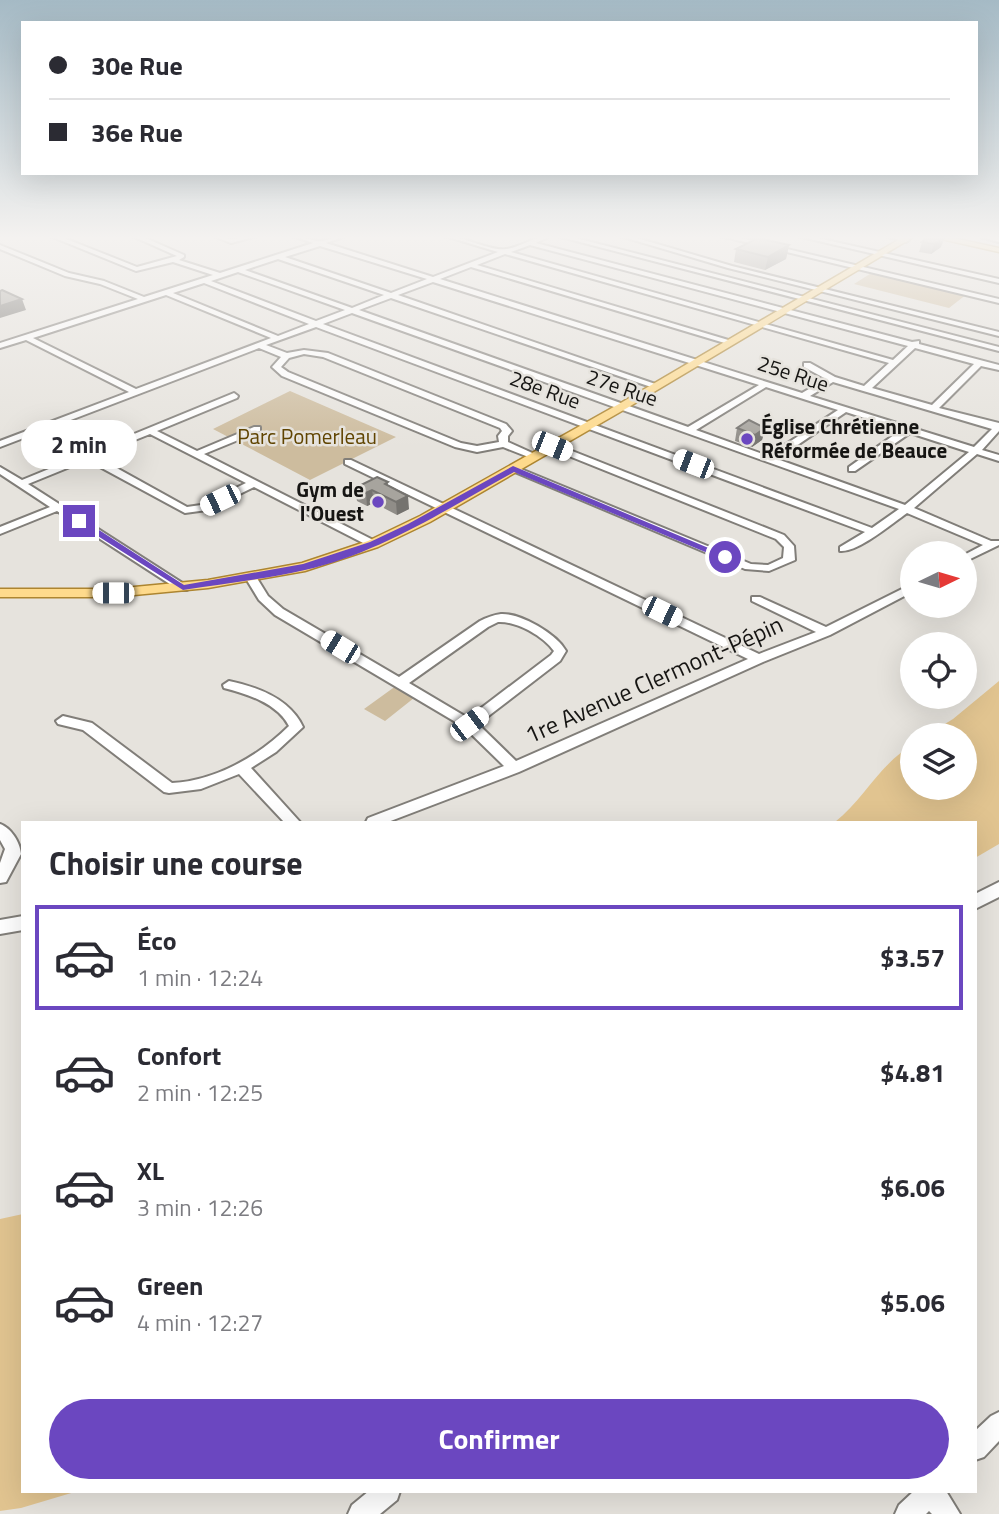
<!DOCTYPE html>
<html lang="fr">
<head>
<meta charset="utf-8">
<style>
	body { margin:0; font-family:"Titillium Web",sans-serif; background:#f2f2f3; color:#2b2b33; height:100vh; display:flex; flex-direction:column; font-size:26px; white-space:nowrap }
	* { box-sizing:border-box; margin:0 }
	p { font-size:23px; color:#7c7c81 }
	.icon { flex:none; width:38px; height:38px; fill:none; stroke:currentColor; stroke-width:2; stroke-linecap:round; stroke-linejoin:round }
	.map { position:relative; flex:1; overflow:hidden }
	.sheet { position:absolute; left:21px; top:821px; width:956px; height:672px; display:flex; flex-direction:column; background:#fff; border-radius:0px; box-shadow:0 7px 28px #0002 }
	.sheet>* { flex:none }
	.guide { position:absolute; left:21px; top:21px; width:957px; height:154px; border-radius:0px; box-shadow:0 7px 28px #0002; display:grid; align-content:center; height:154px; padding:0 28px; background:#fff }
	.needle { width:46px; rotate:85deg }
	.controls { position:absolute; left:900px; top:541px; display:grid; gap:14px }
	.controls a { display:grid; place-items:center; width:77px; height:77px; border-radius:50%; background:#fff; box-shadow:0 7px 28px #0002; font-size:35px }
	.end { position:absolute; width:32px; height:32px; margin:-16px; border:9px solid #6b47c0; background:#fff; box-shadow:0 0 0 4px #fff }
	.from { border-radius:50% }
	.bubble { position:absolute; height:49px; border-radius:24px; background:#fff; box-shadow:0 7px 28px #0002; font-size:23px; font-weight:700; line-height:49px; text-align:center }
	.car { position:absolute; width:21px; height:42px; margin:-21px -10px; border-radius:9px; box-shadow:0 0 5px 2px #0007; background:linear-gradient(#fff 24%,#345 0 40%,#fff 0 76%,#345 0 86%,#fff 0) }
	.guide b { display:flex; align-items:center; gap:24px; height:66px; font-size:26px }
	.guide b+b { border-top:2px solid #e1e1e2 }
	.guide i { width:18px; height:18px; background:#2b2b33 }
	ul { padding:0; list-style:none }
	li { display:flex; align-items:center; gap:21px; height:105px; margin:0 14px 10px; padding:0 14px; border:4px solid transparent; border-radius:0px }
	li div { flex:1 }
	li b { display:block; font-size:26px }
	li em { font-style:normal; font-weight:700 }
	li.current { border-color:#6b47c0 }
	li>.icon { width:63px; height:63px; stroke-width:1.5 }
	h2 { padding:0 28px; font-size:32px; line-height:84px }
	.button { display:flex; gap:14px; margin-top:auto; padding:14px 28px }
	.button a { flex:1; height:80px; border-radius:42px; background:#6b47c0; color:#fff; font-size:28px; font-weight:700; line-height:80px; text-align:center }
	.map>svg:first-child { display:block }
	.green { fill:#cdbc9e }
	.water { fill:#e1c490 }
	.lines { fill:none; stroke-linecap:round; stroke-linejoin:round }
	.minor-casing { stroke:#817e79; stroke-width:4 }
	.major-casing { stroke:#ad8530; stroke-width:3 }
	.minor { fill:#fff; fill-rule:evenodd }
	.major { fill:#feda8c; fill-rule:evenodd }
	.wall { fill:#908d88 }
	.shaded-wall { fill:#75736f }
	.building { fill:#a7a49e; stroke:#75736f; stroke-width:2 }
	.route { fill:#6b47c0 }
	.poi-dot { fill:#6b47c0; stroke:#e6e3dd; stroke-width:2.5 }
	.labels { text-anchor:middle; stroke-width:5; stroke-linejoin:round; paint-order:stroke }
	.far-street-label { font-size:21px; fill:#161513; stroke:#e6e3dd }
	.far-poi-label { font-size:21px; font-weight:bold; fill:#161513; stroke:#e6e3dd; text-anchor:start }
	.far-park-label { font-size:21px; fill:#604400; stroke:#e6e3dd }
	.street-label { font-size:24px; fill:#161513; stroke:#e6e3dd }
</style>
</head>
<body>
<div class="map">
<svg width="999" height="1514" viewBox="0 0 999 1514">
	<rect width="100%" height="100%" fill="#e6e3dd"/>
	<path class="green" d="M873 272 967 294 949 308 854 284Z
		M290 391 396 437 310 480 213 429Z
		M400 683 419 694 385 721 364 709Z"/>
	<path class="water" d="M999 681V844L975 858V822H835C864 799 879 765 912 745V788H964V735H927L953 719Z
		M23 1214V1491H78L21 1508 0 1511V1219Z"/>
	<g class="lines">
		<defs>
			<path id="minor" d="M50 236H59L137 267 177 256 132 236H141L184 255V257L179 260 220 273 313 243 293 236C303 236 313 242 322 241 331 239 337 236 346 236L326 243 433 277 498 252 445 236C464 236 492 252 506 249 522 247 534 236 550 236L536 243 912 342 919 341V344L999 365V370L981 366 939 408 999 423V431L982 450 999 455V461L977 454 914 508 991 541H999V545L964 562V555L983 545 907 513C893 523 857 553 840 551V547L865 532 316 327 266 345 287 353 304 350 328 353 506 424 512 431 508 436V442L539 456 531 458 503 447 477 452 455 447 282 376 272 367 281 357 259 348 0 447V441L129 392 26 340 0 348V343L138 299 100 284 65 276 0 249V245L69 273 104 281 144 297 213 275 173 262 136 271ZM530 245 908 346 893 360 511 252ZM320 246 427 279 391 293 285 257ZM505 254 889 363 864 386 835 377 810 363H804V367L826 379 802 393 440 279 471 267 728 344 735 342 477 265ZM278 259 384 295 352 308 245 270ZM238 272 345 310 316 321 211 281ZM433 282 759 385 688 427 359 310 391 298 654 388 661 386 398 295ZM204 283 309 324 278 336 173 293ZM166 295 271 338 136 389 33 338ZM352 313 899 509 872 528 323 324ZM915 348 974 364 932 405 872 388ZM304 354 323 357 500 428 502 431 498 436 499 442 477 446 461 443 288 372 281 367 289 358ZM833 382 992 429 974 447 810 396ZM766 387 838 410 768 456 696 430ZM846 412 901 430 849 467V471H855L910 433 969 452 905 505 777 459Z
				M213 236 231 239 257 236 231 243Z
				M557 236H568L999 347V351Z
				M620 236H630L732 266 999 332V336L728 268Z
				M720 236H732L999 299V303Z
				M797 236H809L999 279V283Z
				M886 236H898L909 240 906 242Z
				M980 236 999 238V242L981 237Z
				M234 393 238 396 237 398 157 431 197 451 254 427H260V431L204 454 377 542V546H369L254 487 207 510 185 513 87 460 28 484 187 586V590H179L57 511 0 534V527L50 507 0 474V467L22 480ZM150 434 246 483 201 505 187 507 95 456Z
				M552 443 784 535 794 546 795 560 769 571 745 569 508 469 516 467 751 564 768 565 783 558 784 547 776 539 549 448 547 446Z
				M345 460H351L759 654 816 632 752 601V597H760L826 627 912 584V592L830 635 763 662 519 772 388 822H366L368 818 504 766 464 727 275 615 259 600 245 577 247 575H255L268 596 283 609 399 677 480 621C486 618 493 615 501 614 521 613 557 634 566 651L560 661 478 724 516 761 748 659 345 464ZM498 622C517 621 543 636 554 651L551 655 468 718 409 683 488 627Z
				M229 681C258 687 290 699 303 727L276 752 251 768 300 822H284L239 774 201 789 169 793 164 792 83 730 58 724 56 721 63 716 92 723 172 783C215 781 259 756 289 726 277 703 247 694 224 688L223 685Z
				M0 824C11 828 20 842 21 854L6 882 0 883V863L5 849 0 840Z
				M999 882V897L975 909V894Z
				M23 916V930L0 934V920Z
				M999 1412V1441L984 1457 975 1460V1431L991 1416Z
				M369 1491H400L397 1500 380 1514H348L352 1505Z
				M914 1491H946L960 1514H932L929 1511 926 1514H895L899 1505Z"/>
			<path id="major" d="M905 236H915L627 408 430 522 378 547 305 571 208 588 113 597H0V589H113L208 580 302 563 368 541 420 516 619 404Z
				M928 236H944L999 248V252Z"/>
		</defs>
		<use href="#minor" class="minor-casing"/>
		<use href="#major" class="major-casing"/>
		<use href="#minor" class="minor"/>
		<use href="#major" class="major"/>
	</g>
	<path class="wall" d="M930 236 941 247 931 254 919 252 922 242Z
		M789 245 786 259 765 270 734 262 736 249Z
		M737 428H765L762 440 752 447 735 441Z
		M388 482V486L409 509 397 515 374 503 367 506 357 501 355 488Z"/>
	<path class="shaded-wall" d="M945 237 941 247 931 254 934 244Z
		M789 245 786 259 765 270 768 257Z
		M22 299 26 310 0 318V306Z
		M765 428 762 440 752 447 755 435Z
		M372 490 374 503 367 506 366 493Z
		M408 496 409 509 397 515 396 502Z"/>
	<path class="building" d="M930 236H940L945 237 934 244 922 242Z
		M758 238 789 245 768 257 736 249Z
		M2 290 22 299 0 306V291Z
		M749 420 765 428 755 435 737 428Z
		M377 477 388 482 385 484 408 496 396 502 372 490 366 493 355 488Z"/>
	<linearGradient id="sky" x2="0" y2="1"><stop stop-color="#a5bac5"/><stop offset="0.53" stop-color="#f4f2f0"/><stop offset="1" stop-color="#f4f2f0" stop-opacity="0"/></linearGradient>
	<rect width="999" height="448" fill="url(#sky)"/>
	<path class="route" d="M513 466 730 557 722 559 514 472C447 509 380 553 305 570 265 579 223 584 183 590L74 521 82 519 184 585 303 564 370 542 408 524Z"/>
	<g class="poi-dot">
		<circle cx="747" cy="439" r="7"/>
		<circle cx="378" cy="502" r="7"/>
	</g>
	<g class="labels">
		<g class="far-street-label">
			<text transform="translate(793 374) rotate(18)" y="7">25e Rue</text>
			<text transform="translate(622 388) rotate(19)" y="7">27e Rue</text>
			<text transform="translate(545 390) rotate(20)" y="7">28e Rue</text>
		</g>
		<g class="far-poi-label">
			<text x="761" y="434">Église Chrétienne<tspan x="761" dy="24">Réformée de Beauce</tspan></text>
			<text x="364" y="497" text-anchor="end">Gym de<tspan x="364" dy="24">l'Ouest</tspan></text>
		</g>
		<g class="far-park-label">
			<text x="307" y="444">Parc Pomerleau</text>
		</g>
		<g class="street-label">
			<text transform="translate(654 680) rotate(-24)" y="8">1re Avenue Clermont-Pépin</text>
		</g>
	</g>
</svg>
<div class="controls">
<a><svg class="needle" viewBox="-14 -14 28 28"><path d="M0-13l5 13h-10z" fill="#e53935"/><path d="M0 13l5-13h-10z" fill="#7c7c81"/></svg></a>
<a><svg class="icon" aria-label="locate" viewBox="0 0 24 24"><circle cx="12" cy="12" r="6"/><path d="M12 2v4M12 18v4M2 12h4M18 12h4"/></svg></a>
<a><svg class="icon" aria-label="layers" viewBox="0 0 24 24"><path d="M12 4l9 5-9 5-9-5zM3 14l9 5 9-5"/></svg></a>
</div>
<i class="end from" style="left:725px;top:557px"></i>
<i class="end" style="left:79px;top:521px"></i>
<div class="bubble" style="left:21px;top:420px;width:116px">2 min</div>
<i class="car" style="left:552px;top:446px;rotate:112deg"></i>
<i class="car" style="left:693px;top:464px;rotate:291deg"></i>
<i class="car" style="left:220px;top:500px;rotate:244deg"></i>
<i class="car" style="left:113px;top:593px;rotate:270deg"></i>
<i class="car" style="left:662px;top:612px;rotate:116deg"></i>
<i class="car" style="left:340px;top:647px;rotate:301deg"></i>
<i class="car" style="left:469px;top:724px;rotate:53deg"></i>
<div class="guide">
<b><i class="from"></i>30e Rue</b>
<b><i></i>36e Rue</b>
</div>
<section class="sheet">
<h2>Choisir une course</h2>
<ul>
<li class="current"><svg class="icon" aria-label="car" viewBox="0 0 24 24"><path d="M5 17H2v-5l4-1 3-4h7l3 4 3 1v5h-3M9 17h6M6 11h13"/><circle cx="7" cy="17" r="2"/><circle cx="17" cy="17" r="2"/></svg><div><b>Éco</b><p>1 min · 12:24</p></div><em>$3.57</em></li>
<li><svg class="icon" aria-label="car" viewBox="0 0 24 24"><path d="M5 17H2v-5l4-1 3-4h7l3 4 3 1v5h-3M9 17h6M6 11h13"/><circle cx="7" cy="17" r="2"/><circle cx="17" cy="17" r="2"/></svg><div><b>Confort</b><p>2 min · 12:25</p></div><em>$4.81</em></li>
<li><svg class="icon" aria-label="car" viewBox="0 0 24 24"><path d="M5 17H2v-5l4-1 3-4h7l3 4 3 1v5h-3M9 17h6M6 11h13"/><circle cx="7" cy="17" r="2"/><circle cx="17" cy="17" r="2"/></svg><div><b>XL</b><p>3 min · 12:26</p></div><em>$6.06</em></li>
<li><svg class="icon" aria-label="car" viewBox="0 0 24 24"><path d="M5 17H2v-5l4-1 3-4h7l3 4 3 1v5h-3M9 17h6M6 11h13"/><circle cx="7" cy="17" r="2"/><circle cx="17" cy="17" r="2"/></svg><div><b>Green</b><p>4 min · 12:27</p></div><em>$5.06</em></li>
</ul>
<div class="button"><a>Confirmer</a></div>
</section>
</div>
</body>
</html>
